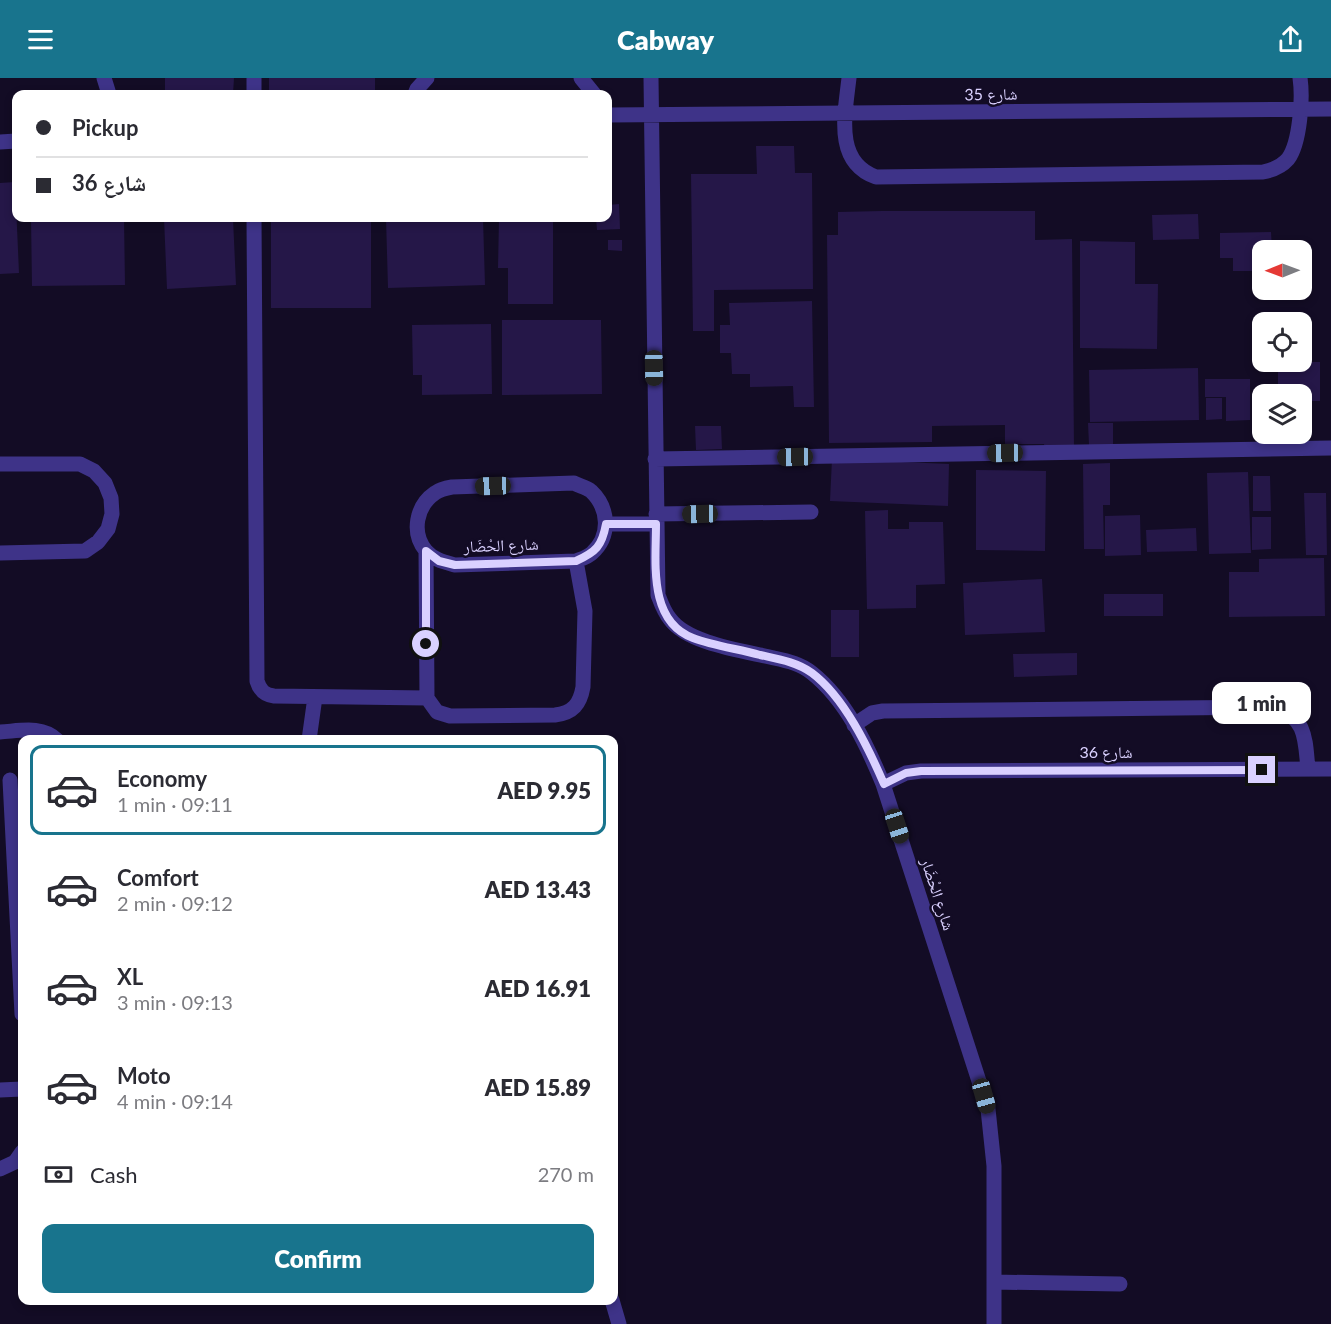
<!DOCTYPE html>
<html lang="en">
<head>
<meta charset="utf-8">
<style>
	body { margin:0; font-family:Lato,"Noto Naskh Arabic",sans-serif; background:#f2f2f3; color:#2b2b33; height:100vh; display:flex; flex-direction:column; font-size:22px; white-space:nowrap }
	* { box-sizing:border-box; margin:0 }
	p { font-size:20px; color:#7c7c81 }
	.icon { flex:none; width:33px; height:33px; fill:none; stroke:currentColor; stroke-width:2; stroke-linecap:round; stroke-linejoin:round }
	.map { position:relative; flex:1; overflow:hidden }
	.drawer { position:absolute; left:18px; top:657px; width:600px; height:570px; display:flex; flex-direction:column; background:#fff; border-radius:12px; box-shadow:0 3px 9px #0003 }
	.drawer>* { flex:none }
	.hud { position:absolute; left:12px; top:12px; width:600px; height:132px; border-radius:12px; box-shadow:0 3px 9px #0003; display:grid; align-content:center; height:132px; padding:0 24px; background:#fff }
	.needle { width:39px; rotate:269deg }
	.buttons { position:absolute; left:1252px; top:162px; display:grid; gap:12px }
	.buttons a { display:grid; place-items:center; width:60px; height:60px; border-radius:12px; background:#fff; box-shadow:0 3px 9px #0003; font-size:30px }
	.end { position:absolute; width:27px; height:27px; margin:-14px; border:8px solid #dad1ff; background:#111; box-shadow:0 0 0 3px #111 }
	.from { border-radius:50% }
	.bubble { position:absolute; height:42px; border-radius:12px; background:#fff; box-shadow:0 3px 9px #0003; font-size:20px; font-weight:800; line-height:42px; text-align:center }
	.car { position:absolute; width:18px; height:36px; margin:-18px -9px; border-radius:8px; box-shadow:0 0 4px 2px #0007; background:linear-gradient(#222 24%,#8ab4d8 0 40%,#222 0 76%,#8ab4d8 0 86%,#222 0) }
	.hud b { display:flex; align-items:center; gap:21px; height:57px; font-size:22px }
	.hud b+b { border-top:2px solid #e1e1e2 }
	.hud i { width:15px; height:15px; background:#2b2b33 }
	ul { padding:10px 0 0; list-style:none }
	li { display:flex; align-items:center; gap:18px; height:90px; margin:0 12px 9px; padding:0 12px; border:3px solid transparent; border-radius:12px }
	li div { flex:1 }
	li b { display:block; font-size:22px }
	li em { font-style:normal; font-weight:800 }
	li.on { border-color:#18748d }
	li>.icon { width:54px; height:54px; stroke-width:1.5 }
	.pay { display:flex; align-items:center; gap:15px; height:66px; padding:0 24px; font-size:22px }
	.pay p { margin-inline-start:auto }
	.primary-button { display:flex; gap:12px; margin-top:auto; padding:12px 24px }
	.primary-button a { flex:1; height:69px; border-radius:12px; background:#18748d; color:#fff; font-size:24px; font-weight:800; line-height:69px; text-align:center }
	header { display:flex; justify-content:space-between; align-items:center; height:78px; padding:0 24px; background:#18748d; color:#fff; font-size:27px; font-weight:800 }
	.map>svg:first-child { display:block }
	.building { fill:#251748 }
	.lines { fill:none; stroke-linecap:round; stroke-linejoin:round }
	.minor { stroke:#3e3388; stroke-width:15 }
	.route { stroke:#dad1ff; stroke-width:8 }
	.labels { text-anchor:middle; stroke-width:5; stroke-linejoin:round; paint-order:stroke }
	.street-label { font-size:16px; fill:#dad1ff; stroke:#130c25 }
</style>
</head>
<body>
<header><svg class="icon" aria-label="menu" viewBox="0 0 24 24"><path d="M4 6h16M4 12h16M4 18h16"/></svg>Cabway<svg class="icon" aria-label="share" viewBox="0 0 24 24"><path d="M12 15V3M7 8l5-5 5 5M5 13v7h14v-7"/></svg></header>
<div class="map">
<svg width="1331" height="1246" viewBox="0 0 1331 1246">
	<rect width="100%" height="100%" fill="#130c25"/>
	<path class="building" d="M165 0H234L233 16H165Z
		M269 0H375V16H269Z
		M756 68H794L795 95H812L813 211 714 212V253H693L691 96H757Z
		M15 104 19 195 0 196V105Z
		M619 126 620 151 597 152 596 140H608V127Z
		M882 133H1035V162L1072 161 1074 370 1045 373 1044 366H1005V347L932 348V364L829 365 827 157H838V134Z
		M1198 136 1199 161 1153 162 1152 137Z
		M31 140H124L125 207 32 208Z
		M164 140H233L236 207 167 211Z
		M271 140H371V230H271Z
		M386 140H483L485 207 388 210Z
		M499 140H553V226H508V190H498Z
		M1271 154 1272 172H1263V193H1233V180H1220V155Z
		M608 162H622V173L608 172Z
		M1080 163 1135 164V206H1158L1157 271 1080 270Z
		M812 223 814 329H794L793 308 750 309V296H732L731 275H720V247H730L729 225Z
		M502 242H601L602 316 502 317Z
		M491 246 492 316 422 317V297H413L412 247Z
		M1278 284H1320V323H1302V316H1278Z
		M1198 290 1199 342 1090 344 1089 292Z
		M1205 301H1250V342L1226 343V319H1205Z
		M1206 320H1222V341L1206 342Z
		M1088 345H1113V367H1089Z
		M695 348H721L722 371 696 372Z
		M832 381 949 386 948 428 830 423Z
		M1110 385V427H1103L1104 471H1084L1083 386Z
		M976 392 1046 393 1045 473 976 472Z
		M1248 394 1251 475 1209 476 1207 395Z
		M1253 398H1270L1271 433H1253Z
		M1304 415H1326L1327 477H1306Z
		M888 432V451H909V444H943L945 506 916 507V530L867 531 865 433Z
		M1140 437 1141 477 1105 478V438Z
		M1252 439H1271V471L1252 472Z
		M1196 450 1197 473 1147 474 1146 452Z
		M1324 480 1325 538 1229 539V494H1259V481Z
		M1042 501 1045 554 965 557 963 505Z
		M1104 516H1163V538H1104Z
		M831 532H859V579H831Z
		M1077 575V597L1014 599 1013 576Z"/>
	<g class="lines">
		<path class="minor" d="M104 0 109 16
			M254 0V16
			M581 0 594 16
			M651 0 658 517C661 525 664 534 670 541 688 566 745 573 774 580 788 583 801 586 812 595 846 622 867 667 883 706L988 1031 994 1088V1246
			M849 0C845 36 834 84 876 99L1263 94C1273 92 1281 89 1288 81 1300 65 1303 20 1300 0
			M415 16 417 11 427 0
			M608 37 1331 31
			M0 64 16 63
			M254 140 257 603C260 613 265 617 274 618L427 620
			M655 381 1331 370
			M0 386H80L94 393 105 405 111 420 112 436 108 451 98 464 85 473 0 475
			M574 405C579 408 586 409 591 413 609 430 611 458 592 475 588 479 581 481 576 483L455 487C444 484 434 482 426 473 411 455 416 428 435 415 439 412 446 410 452 409Z
			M656 436 811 434
			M606 446H656
			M426 473 427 620 437 634 450 638 555 637C573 635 580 626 583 609L585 533 576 483
			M854 647 872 635 883 633 1276 629C1307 641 1305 662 1308 691
			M0 654C19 653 42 647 57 662
			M309 662 315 619
			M10 702 22 936
			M883 706 906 695 921 693 1331 691
			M0 1012 22 1011
			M0 1091 15 1084 22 1074
			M994 1204 1120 1206
			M612 1222 619 1246"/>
	</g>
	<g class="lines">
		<path class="route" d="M426 566V473L439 483 455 487 576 483C596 474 602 468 606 446H656C656 485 648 543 693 560 714 568 739 571 760 577 778 581 797 584 812 595 844 619 868 669 884 706L906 695 921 693 1262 692"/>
	</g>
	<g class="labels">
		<g class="street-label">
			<text transform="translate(991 16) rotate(-1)" y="6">شارع 35</text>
			<text transform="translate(501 467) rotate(-2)" y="6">شارع الحْضَار</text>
			<text x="1106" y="680">شارع 36</text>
			<text transform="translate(938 816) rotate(72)" y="6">شارع الحْضَار</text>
		</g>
	</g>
</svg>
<div class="buttons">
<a><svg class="needle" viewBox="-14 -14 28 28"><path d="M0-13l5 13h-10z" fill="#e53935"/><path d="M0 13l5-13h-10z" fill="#7c7c81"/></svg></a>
<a><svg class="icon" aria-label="locate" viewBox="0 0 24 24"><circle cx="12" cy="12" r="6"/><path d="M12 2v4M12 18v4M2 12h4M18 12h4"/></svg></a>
<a><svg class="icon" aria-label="layers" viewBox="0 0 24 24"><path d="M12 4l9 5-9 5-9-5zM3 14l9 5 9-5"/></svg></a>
</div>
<i class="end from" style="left:426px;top:566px"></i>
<i class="end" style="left:1262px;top:692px"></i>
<div class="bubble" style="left:1212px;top:604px;width:99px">1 min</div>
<i class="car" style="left:654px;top:290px;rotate:179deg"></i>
<i class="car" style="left:1005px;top:375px;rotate:269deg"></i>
<i class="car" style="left:795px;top:379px;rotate:269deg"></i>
<i class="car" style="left:493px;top:408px;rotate:268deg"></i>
<i class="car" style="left:700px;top:436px;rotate:269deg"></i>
<i class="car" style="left:897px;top:748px;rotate:162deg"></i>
<i class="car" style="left:984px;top:1018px;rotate:164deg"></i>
<div class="hud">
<b><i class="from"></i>Pickup</b>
<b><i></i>شارع 36</b>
</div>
<section class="drawer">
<ul>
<li class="on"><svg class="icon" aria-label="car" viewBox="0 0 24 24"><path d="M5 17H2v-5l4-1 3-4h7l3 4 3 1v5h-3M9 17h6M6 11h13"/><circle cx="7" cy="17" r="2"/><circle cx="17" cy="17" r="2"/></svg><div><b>Economy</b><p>1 min · 09:11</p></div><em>AED 9.95</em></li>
<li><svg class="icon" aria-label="car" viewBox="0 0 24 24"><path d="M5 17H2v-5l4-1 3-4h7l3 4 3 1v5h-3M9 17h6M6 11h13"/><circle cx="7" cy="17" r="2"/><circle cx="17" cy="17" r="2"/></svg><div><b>Comfort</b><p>2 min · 09:12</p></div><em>AED 13.43</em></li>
<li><svg class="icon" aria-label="car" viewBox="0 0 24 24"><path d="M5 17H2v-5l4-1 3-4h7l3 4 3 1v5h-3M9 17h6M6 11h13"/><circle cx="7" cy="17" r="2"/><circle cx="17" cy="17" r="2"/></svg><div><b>XL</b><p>3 min · 09:13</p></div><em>AED 16.91</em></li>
<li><svg class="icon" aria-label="car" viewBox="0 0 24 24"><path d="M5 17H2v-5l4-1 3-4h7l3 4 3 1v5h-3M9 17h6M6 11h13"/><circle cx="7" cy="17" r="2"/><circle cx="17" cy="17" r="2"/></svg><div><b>Moto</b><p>4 min · 09:14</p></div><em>AED 15.89</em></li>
</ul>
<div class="pay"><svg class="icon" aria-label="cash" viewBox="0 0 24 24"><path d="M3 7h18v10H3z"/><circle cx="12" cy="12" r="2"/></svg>Cash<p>270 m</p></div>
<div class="primary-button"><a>Confirm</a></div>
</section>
</div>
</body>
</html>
